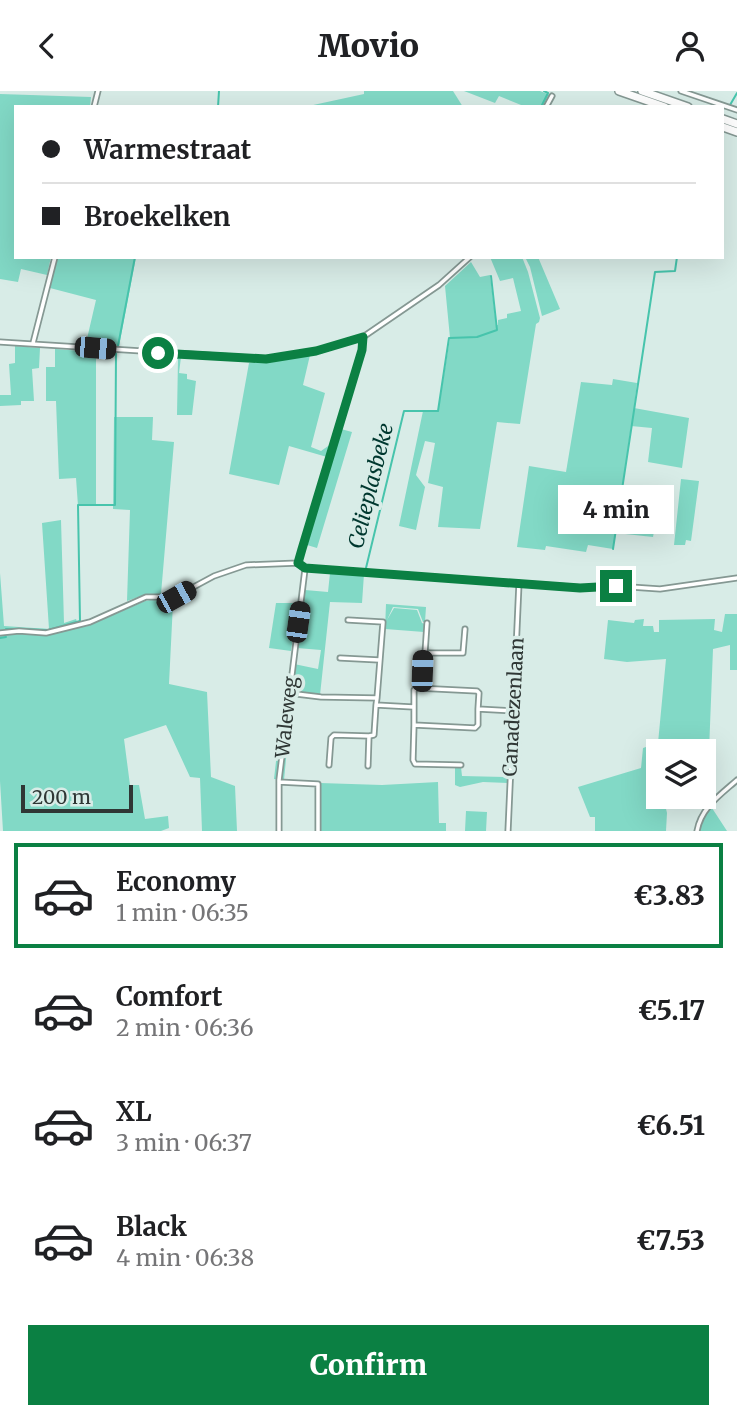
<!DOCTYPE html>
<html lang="en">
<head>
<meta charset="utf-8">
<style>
	body { margin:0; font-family:Merriweather,serif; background:#f2f2f2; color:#202124; height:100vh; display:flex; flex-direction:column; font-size:26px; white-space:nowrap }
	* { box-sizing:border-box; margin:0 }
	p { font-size:23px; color:#757577 }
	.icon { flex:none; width:38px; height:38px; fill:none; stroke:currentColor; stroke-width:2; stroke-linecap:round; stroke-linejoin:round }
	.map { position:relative; height:740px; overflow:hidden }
	.sheet { display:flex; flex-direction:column; background:#fff; flex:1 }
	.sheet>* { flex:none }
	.top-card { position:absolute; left:14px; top:14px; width:710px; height:154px; border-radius:0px; box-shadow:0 7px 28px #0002; display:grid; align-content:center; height:154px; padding:0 28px; background:#fff }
	.controls { position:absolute; left:646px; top:648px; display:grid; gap:14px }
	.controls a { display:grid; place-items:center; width:70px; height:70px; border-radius:0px; background:#fff; box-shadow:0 7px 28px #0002; font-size:35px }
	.scale { position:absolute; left:21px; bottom:18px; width:112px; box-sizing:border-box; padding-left:7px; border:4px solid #2f3735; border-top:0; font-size:19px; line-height:24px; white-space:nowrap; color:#2f3735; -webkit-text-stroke:5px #d8ece7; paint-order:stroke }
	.end { position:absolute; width:32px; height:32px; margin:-16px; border:9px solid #0b8043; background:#fff; box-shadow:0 0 0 4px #fff }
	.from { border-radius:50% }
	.bubble { position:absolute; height:49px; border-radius:0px; background:#fff; box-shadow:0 7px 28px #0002; font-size:23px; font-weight:800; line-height:49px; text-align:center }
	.car { position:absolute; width:21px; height:42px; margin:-21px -10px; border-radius:9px; box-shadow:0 0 5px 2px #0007; background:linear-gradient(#222 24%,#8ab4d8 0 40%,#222 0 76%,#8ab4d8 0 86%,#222 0) }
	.top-card b { display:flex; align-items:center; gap:24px; height:66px; font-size:26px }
	.top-card b+b { border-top:2px solid #e0e0e0 }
	.top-card i { width:18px; height:18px; background:#202124 }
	ul { padding:12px 0 0; list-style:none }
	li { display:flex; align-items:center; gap:21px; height:105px; margin:0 14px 10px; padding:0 14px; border:4px solid transparent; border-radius:0px }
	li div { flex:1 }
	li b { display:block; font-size:26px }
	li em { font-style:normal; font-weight:800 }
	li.active { border-color:#0b8043 }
	li>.icon { width:63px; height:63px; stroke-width:1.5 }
	.action { display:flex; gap:14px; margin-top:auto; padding:14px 28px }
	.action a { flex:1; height:80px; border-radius:0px; background:#0b8043; color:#fff; font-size:28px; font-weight:800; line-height:80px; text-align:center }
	header { display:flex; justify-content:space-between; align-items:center; height:91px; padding:0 28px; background:#fff; font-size:32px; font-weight:800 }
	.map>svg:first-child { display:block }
	.green { fill:#82d9c6 }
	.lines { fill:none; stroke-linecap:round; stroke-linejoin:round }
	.stream { stroke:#47c4ac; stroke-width:2 }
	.street-casing { stroke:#859893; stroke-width:7 }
	.highway-casing { stroke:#859893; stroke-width:10 }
	.street { stroke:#fff; stroke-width:3.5 }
	.highway { stroke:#fff; stroke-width:7 }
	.route { stroke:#0b8043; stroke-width:9 }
	.labels { text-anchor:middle; stroke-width:7; stroke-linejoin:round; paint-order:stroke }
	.street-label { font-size:19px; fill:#2f3735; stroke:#d8ece7 }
	.water-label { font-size:21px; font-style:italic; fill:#00382f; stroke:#d8ece7 }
</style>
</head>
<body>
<header><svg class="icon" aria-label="back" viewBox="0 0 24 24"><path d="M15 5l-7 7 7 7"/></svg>Movio<svg class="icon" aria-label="person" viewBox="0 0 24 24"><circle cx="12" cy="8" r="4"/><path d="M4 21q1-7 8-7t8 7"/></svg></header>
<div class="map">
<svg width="737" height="740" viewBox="0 0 737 740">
	<rect width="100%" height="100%" fill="#d8ece7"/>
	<path class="green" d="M364 0H453L463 16H304L364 3Z
		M464 0H540L550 4 543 16H526L499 5 495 12Z
		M0 3 91 6 90 16H16V166H51L47 184 21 178 18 191 0 188Z
		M58 166H136L119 255 86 252 96 209 50 197Z
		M490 166H522L528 181 540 227 539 231 536 233 520 333 497 331 480 438 438 436 443 396 428 392 435 352 425 350 416 384 425 396 416 439 399 435 423 320 438 321 450 247 445 195 471 171 480 186 490 184 496 234H498V229L507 227V223L521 220 513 187 500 190Z
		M525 166H538L560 218 542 225 530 176Z
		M15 255 40 257 39 277 32 278 34 310H21V314L0 315V304H11L9 273 15 272Z
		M55 258 96 261V414L78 415 76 387 59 388 56 310H46V276H55Z
		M310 264 303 294 325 302 311 356 321 360 331 353 327 366 289 355 279 394 229 383 249 272Z
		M160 265 181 266 179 282 187 283V288L196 290 192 324H177L178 268Z
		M613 288 637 292 634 317 689 327 682 377 648 371 652 337 631 335 620 412 658 418 653 446 616 442 613 458 588 454 586 461 546 455 545 459 517 456 529 375 566 381 581 291 612 294Z
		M114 326H153L152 349 174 351 161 503 144 504 127 510 130 419 113 418Z
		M341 338 352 341 317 457 307 454Z
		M681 388 699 390 691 450 686 449 685 454H674Z
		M61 429 64 532 76 528 79 536 88 535 145 510 155 508 173 512 169 593 207 601 211 686 235 695 237 740H202L200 687 190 686 166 634 124 648 130 694H139L145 728 168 725 169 737 161 740H3L0 690V482L4 535 49 538 42 432Z
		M330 482 364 483 362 512 330 511 320 604 295 601 292 598 294 573 318 578 321 559 297 557 305 499 328 501Z
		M276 512H298L291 560 269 557Z
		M386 513 426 516 425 531H423L418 518 393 516 387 529 394 517 417 519 422 532 425 533 424 541 385 538Z
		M725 523H737V579H730V554L713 558 709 660H658V705H663L667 722 666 740H595V726H590L578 696 641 677 643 657 658 652 666 568 627 571 604 568 608 529 634 532 635 529 644 528 643 535H653L654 541H659V529L715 528 714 539 722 541Z
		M289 606H292L284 689 274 688 281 626H287Z
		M455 676H461L462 685 505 686 508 684V692L483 691 460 696 455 694Z
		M438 691 439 732H446V740H321L320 692 382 694Z
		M712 715V717L727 740H699L704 724Z
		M466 720 487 721 486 740H465Z"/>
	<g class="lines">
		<path class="stream" d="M730 14 737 2
			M218 16 219 0
			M541 16 548 2 544 0
			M118 255 135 166
			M613 458 655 181 675 180 677 166
			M366 477 404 320H438L449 247 477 246 497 239 491 185
			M6 538 48 539 80 530 78 414H115L116 262
			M0 547 6 546"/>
		<defs>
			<path id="street" d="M681 0 737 19
				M94 16 98 0
				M546 16 552 5
				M0 251 266 268 316 260 363 246
				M33 252 55 166
				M298 472 362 259 363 246 439 194 470 166
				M348 529 383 531 377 607
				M0 542 19 540 46 542 90 531 146 506H175L214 485 246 474 298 472 305 477 587 497 616 495 660 498 737 487
				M425 562 427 532
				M340 567 379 569
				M422 597 424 562H463L465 538
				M288 602 321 606 377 607 376 614 413 616
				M478 618V634L475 637 414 634V599L417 597 477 600 479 602 478 618 513 620
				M414 634 413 669 415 673 461 674
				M329 674 331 647 334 644 369 645 374 644 376 614
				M368 675 369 645
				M279 691 318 693V740
				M279 740V689L305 478
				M508 740 519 492
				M697 740C701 717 720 704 737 689"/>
			<path id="highway" d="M619 0 665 16
				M642 0 688 16
				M723 28 737 33
				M723 36 737 41"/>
		</defs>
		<use href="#street" class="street-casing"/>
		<use href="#highway" class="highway-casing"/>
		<use href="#street" class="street"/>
		<use href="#highway" class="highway"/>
	</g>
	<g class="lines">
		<path class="route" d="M158 262 266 268 316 260 363 246 362 259 302 458 298 472 305 477 580 497 616 495"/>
	</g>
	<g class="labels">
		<g class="street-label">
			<text transform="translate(513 616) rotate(-87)" y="7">Canadezenlaan</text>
			<text transform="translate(286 626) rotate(-84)" y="7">Waleweg</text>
		</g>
		<g class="water-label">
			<text transform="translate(371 395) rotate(-76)" y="7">Celieplasbeke</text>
		</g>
	</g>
</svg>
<div class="controls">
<a><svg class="icon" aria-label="layers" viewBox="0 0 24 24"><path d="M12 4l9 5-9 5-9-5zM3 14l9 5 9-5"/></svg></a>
</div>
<div class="scale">200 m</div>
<i class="end from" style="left:158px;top:262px"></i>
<i class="end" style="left:616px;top:495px"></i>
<div class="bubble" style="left:558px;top:394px;width:116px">4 min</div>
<i class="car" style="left:95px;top:257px;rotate:95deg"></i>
<i class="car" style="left:176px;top:506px;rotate:61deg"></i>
<i class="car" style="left:298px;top:531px;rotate:8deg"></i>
<i class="car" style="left:422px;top:580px;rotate:2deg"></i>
<div class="top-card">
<b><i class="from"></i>Warmestraat</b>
<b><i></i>Broekelken</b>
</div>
</div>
<section class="sheet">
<ul>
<li class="active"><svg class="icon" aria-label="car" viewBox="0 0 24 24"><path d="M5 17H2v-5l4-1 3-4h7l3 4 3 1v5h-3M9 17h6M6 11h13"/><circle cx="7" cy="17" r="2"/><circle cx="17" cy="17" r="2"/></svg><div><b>Economy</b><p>1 min · 06:35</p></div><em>€3.83</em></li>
<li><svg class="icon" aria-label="car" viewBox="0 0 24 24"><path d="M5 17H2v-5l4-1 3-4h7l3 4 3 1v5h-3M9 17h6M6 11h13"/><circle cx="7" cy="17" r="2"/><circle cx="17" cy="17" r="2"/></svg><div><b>Comfort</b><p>2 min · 06:36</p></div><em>€5.17</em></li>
<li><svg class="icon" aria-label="car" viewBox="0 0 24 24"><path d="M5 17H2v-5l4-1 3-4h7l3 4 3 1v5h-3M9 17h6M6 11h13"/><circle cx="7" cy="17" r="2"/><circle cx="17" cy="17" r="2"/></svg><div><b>XL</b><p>3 min · 06:37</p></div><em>€6.51</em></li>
<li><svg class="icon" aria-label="car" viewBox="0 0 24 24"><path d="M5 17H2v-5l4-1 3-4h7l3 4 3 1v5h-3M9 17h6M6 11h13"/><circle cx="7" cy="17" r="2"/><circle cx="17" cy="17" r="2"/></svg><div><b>Black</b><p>4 min · 06:38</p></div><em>€7.53</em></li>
</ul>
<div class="action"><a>Confirm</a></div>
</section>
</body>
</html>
